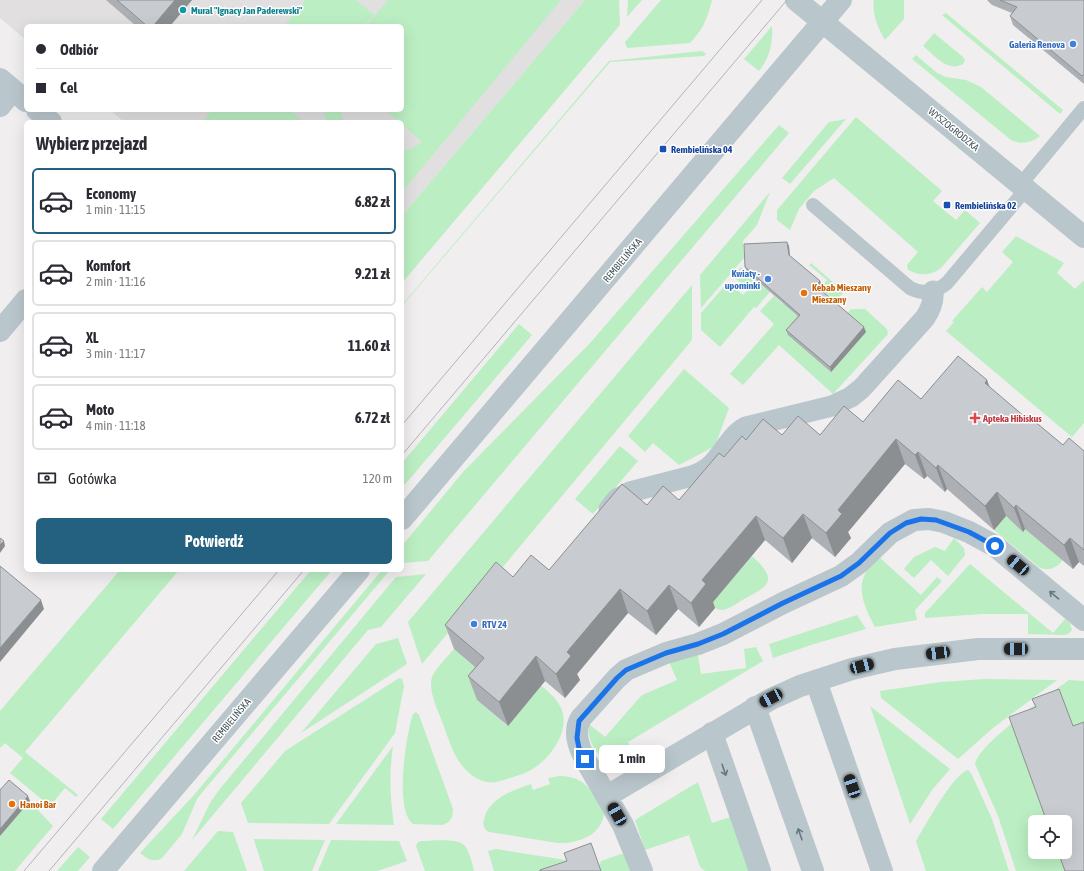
<!DOCTYPE html>
<html lang="pl">
<head>
<meta charset="utf-8">
<style>
	body { margin:0; font-family:"Asap Condensed",sans-serif; background:#f7f7f7; color:#2b2b33; height:100vh; display:flex; flex-direction:column; font-size:15px; white-space:nowrap }
	* { box-sizing:border-box; margin:0 }
	p { font-size:13px; color:#7c7c81 }
	.icon { flex:none; width:22px; height:22px; fill:none; stroke:currentColor; stroke-width:2; stroke-linecap:round; stroke-linejoin:round }
	.map { position:relative; flex:1; overflow:hidden }
	.sheet { position:absolute; left:24px; top:120px; width:380px; height:452px; display:flex; flex-direction:column; background:#fff; border-radius:6px; box-shadow:0 4px 16px #0002 }
	.sheet>* { flex:none }
	.banner { position:absolute; left:24px; top:24px; width:380px; height:88px; border-radius:6px; box-shadow:0 4px 16px #0002; display:grid; align-content:center; height:88px; padding:0 12px; background:#fff }
	.controls { position:absolute; left:1028px; top:815px; display:grid; gap:8px }
	.controls a { display:grid; place-items:center; width:44px; height:44px; border-radius:6px; background:#fff; box-shadow:0 4px 16px #0002; font-size:20px }
	.end { position:absolute; width:18px; height:18px; margin:-9px; border:5px solid #1a73e8; background:#fff; box-shadow:0 0 0 2px #fff }
	.from { border-radius:50% }
	.bubble { position:absolute; height:28px; border-radius:6px; background:#fff; box-shadow:0 4px 16px #0002; font-size:13px; font-weight:700; line-height:28px; text-align:center }
	.car { position:absolute; width:12px; height:24px; margin:-12px -6px; border-radius:5px; box-shadow:0 0 3px 1px #0007; background:linear-gradient(#222 24%,#8ab4d8 0 40%,#222 0 76%,#8ab4d8 0 86%,#222 0) }
	.banner b { display:flex; align-items:center; gap:14px; height:38px; font-size:15px }
	.banner b+b { border-top:1px solid #e1e1e2 }
	.banner i { width:10px; height:10px; background:#2b2b33 }
	ul { padding:0; list-style:none }
	li { display:flex; align-items:center; gap:12px; height:66px; margin:0 8px 6px; padding:0 4px; border:2px solid #e1e1e2; border-radius:6px }
	li div { flex:1 }
	li b { display:block; font-size:15px }
	li em { font-style:normal; font-weight:700 }
	li.active { border-color:#24607f }
	li>.icon { width:36px; height:36px; stroke-width:1.5 }
	h2 { padding:0 12px; font-size:18px; line-height:48px }
	.pay { display:flex; align-items:center; gap:10px; height:44px; padding:0 12px; font-size:15px }
	.pay p { margin-inline-start:auto }
	.cta { display:flex; gap:8px; margin-top:auto; padding:8px 12px }
	.cta a { flex:1; height:46px; border-radius:6px; background:#24607f; color:#fff; font-size:16px; font-weight:700; line-height:46px; text-align:center }
	.map>svg:first-child { display:block }
	.education { fill:#e1dfe0 }
	.green { fill:#bceec3 }
	.lines { fill:none; stroke-linecap:round; stroke-linejoin:round }
	.service { stroke:#b9c6cb; stroke-width:14 }
	.pedestrian { stroke:#b9c6cb; stroke-width:21 }
	.minor { stroke:#b9c6cb; stroke-width:22 }
	.tertiary { stroke:#b9c6cb; stroke-width:22 }
	.tram { stroke:#b0b5b8; stroke-width:1 }
	.wall { fill:#acafb3 }
	.shaded-wall { fill:#8c8f92 }
	.building { fill:#c8ccd0; stroke:#8c8f92 }
	.oneway { stroke:#68787d }
	.route { stroke:#1a73e8; stroke-width:5 }
	.culture-dot { fill:#0f9aa8; stroke:#fff; stroke-width:1.5 }
	.shop-dot { fill:#3f7fe0; stroke:#fff; stroke-width:1.5 }
	.transit-dot { fill:#1a4fb4; stroke:#fff; stroke-width:1.5 }
	.food-dot { fill:#e8710a; stroke:#fff; stroke-width:1.5 }
	.health-dot { fill:#e0444e; stroke:#fff; stroke-width:1.5 }
	.labels { text-anchor:middle; stroke-width:3; stroke-linejoin:round; paint-order:stroke }
	.culture-label { font-size:10px; font-weight:bold; fill:#0d838f; stroke:#fff; text-anchor:start }
	.shop-label { font-size:10px; font-weight:bold; fill:#366cbe; stroke:#fff; text-anchor:end }
	.street-label { font-size:10px; fill:#46565b; stroke:#fff }
	.transit-label { font-size:10px; font-weight:bold; fill:#164399; stroke:#fff; text-anchor:start }
	.food-label { font-size:10px; font-weight:bold; fill:#c56008; stroke:#fff; text-anchor:start }
	.health-label { font-size:10px; font-weight:bold; fill:#be3a42; stroke:#fff; text-anchor:start }
</style>
</head>
<body>
<div class="map">
<svg width="1084" height="871" viewBox="0 0 1084 871">
	<rect width="100%" height="100%" fill="#f0eeee"/>
	<path class="education" d="M0 0H585L402 216V122H124L110 110H402V26H26V40L0 18Z"/>
	<path class="green" d="M306 0H356L374 15 364 26H284Z
		M388 0H561L402 192V151L414 147 422 142 402 124V122H399L385 110H402V26H366Z
		M585 0H619L620 25 402 283V216Z
		M628 0H642L627 17Z
		M661 0H712C707 19 704 28 690 43L627 48 625 42Z
		M874 0H904V19L885 40C878 28 872 15 874 0Z
		M946 13 1063 110 1060 114 942 15Z
		M772 26C773 43 770 57 759 71L744 59Z
		M934 33 963 57 965 60 963 64C948 73 934 55 923 46Z
		M702 51 706 54 704 56 610 62 402 306V305L609 61Z
		M916 55 937 73 946 77 966 80 981 87 1040 136C1031 143 1021 145 1011 140L912 59Z
		M212 110H290L304 122H202Z
		M323 110H340L344 122H327Z
		M856 117 942 191 933 201 956 220 965 210 980 223 941 268C931 276 919 276 908 270L907 265 918 252 834 178 814 191 799 209 790 230 777 220V210Z
		M846 119 790 184 782 178 829 122Z
		M779 125 789 133 428 561 402 563V546L463 472 591 342Z
		M770 192 757 225 743 241 744 258 701 308 700 275Z
		M1016 236 1064 263 1057 273 1075 289 1083 281 1084 282V423L1072 437 946 331 954 322 952 321 982 287 987 292 1013 262 1002 252Z
		M811 263 844 292 833 304 846 315 851 309H865L887 329 888 334 833 394 779 345 743 385 730 374 774 324 760 311 774 296 783 304 788 299 801 310 827 280 809 265Z
		M741 267 770 292 756 308 754 307 720 347 701 330V313L728 282 743 295 748 290 733 276Z
		M692 285V340L422 664 408 622Z
		M519 324 532 335 402 488V463Z
		M684 369 729 408 715 446 679 465 653 443 645 452 628 436Z
		M620 446 638 461 593 514 575 499Z
		M1006 516 1023 531 1025 529 1063 560C1056 568 1050 571 1040 568L994 530Z
		M954 538 964 548 965 555 948 576 931 560 914 578 904 569 914 557 935 547 945 551Z
		M752 556C777 579 772 585 744 599 738 603 729 609 722 610 717 610 714 607 711 604Z
		M879 557 921 595 937 577 942 581 915 610 917 620 875 627C867 612 856 591 865 574 868 568 874 562 879 557Z
		M970 564 1053 633 1065 619 1070 623 1072 630 1068 634 1064 635 1028 634V614H982L925 618V613Z
		M120 570H179L25 752 78 795 76 797 65 788 50 806 10 773 23 758 5 743 0 748V711Z
		M311 570H332L113 829 101 819Z
		M382 570H390L205 789 197 799 182 834 162 858 158 860H152L148 859 140 853 194 795Z
		M426 574 381 627 368 630 192 840 210 803 219 790 396 577Z
		M857 615 866 629 814 644 773 658 769 644Z
		M398 638 407 664 301 733 376 644Z
		M756 647 763 661 628 742 639 761C614 774 585 752 589 724L605 737 642 695 677 680 669 662 698 655 701 674 746 668 744 649Z
		M454 649 492 682 477 700 507 726 534 680C545 689 560 699 563 714 567 733 552 755 537 766 529 772 520 775 510 778 498 782 490 785 478 779 457 768 451 746 443 724 439 712 426 688 433 675 438 666 447 657 454 649Z
		M399 678 402 679 404 686 395 733 329 824 248 823 241 803 285 751Z
		M985 679 1057 680 993 728 958 759 881 698 880 691 941 682Z
		M1069 680 1084 681V753L1019 744 1047 822H1035V852H1058L1065 871H1016L998 816 975 764C977 745 1051 693 1069 680Z
		M870 706 950 769 932 790 910 824Z
		M416 712 419 715 453 809C453 818 450 823 442 825L413 824C394 810 406 735 413 714Z
		M393 746C389 773 390 798 394 825L336 824Z
		M968 770 971 773 992 819 1009 871H926L916 841C925 826 953 774 968 770Z
		M560 776C588 777 591 792 604 813 602 835 578 844 558 843L489 832 485 829C482 823 484 819 486 813 495 796 514 790 531 784L533 790 550 784 548 778Z
		M698 782 712 823 733 816 752 871H705L700 867 689 835 645 850 635 820Z
		M21 792 53 826 15 871H0V836Z
		M218 831 233 832 247 871H184Z
		M254 840V839L325 840 312 871H264Z
		M331 840 399 841 407 861 377 871H318Z
		M421 841C431 841 460 837 466 847 470 854 472 863 474 871H425L416 846 418 842Z
		M78 847 90 857 78 871H57Z
		M496 849 566 860 568 865 561 871H494L488 851Z
		M621 854 626 855 632 871H601L599 866 601 861Z"/>
	<g class="lines">
		<path class="service" d="M1021 184 1084 108
			M813 205 910 288C923 295 936 292 947 283L1026 189"/>
		<path class="pedestrian" d="M609 509 617 499 630 492 692 476C698 474 704 471 709 467 723 455 730 435 746 427L832 406 851 397 862 388 925 318C931 309 934 301 933 291"/>
		<path class="minor" d="M796 0 1084 237
			M0 79 26 101
			M0 106 13 90
			M37 110 51 122
			M0 331 26 300
			M816 681 882 871
			M755 707 813 871
			M712 733 760 871
			M607 796 771 699 800 686 852 669 895 659 978 649H1084
			M642 871 623 825 585 759C578 746 573 731 581 718L617 678 626 670 666 653 698 644 723 634 783 603 841 576 859 563 890 533 914 520 929 519 944 522 969 532 995 546 1084 620"/>
		<path class="tertiary" d="M402 519 841 0
			M103 871 359 570"/>
		<path class="tram" d="M402 425 762 0
			M402 455 787 0
			M24 871 279 570
			M49 871 304 570"/>
	</g>
	<path class="wall" d="M106 0H192L170 26H136Z
		M987 0H1084V84L1013 25 1010 16 1012 13 992 5Z
		M789 246 790 256 820 281 822 286 819 289 866 332 831 372 788 335 786 330 798 316 747 272 745 267Z
		M987 380 989 387 1025 417 1063 445 1084 451V566L1079 562 1073 569 1025 529 1023 532 1006 516 994 530 947 489 945 492 927 476 924 479 905 464 848 532 851 538 835 557 812 538 792 563 765 540 713 602 715 608 699 627 678 609 656 635 628 613 577 674 580 680 565 698 545 681 508 726 477 700 468 676 475 667 454 649 445 625 513 577 549 570 647 505 679 500 724 457 746 440 782 435H820L863 422 921 399Z"/>
	<path class="shaded-wall" d="M175 0H192L170 26H153Z
		M787 242 789 246 790 260 789 255Z
		M820 281 822 286 818 291 816 286Z
		M864 327 866 332 831 372 830 367Z
		M987 380 996 405 985 383Z
		M896 439 905 464 848 532 851 538 835 557 826 533 838 510Z
		M918 452 927 476 924 479 915 455Z
		M938 465 947 489 945 492 936 468Z
		M997 492 1006 516 994 530 985 506Z
		M1016 505 1025 529 1023 532 1014 508Z
		M803 514 812 538 792 563 783 538Z
		M756 516 765 540 713 602 715 608 699 627 691 603 702 580Z
		M1070 538 1079 562 1073 569 1064 545Z
		M4 541 5 546 0 553V545Z
		M669 585 678 609 656 635 647 611Z
		M620 589 628 613 577 674 580 680 565 698 556 674 567 652Z
		M41 600 44 609 0 662V648Z
		M536 656 545 681 508 726 499 702Z
		M28 796 30 801 0 836V829Z"/>
	<path class="building" d="M117 0H175L153 26H147Z
		M1000 0H1084V74L1082 76 1010 16 1017 7Z
		M787 242 789 255 820 281 816 286 864 327 830 367 786 330 800 315 745 267 744 244Z
		M958 356 987 380 985 383 1025 417 1027 415 1063 445 1069 438 1084 451V550L1070 538 1064 545 1016 505 1014 508 997 492 985 506 938 465 936 468 918 452 915 455 896 439 838 510 842 514 826 533 803 514 783 538 756 516 702 580 706 584 691 603 669 585 647 611 620 589 567 652 571 656 556 674 536 656 499 702 468 676 484 658 445 625 496 562 513 577 531 555 549 570 622 484 647 505 663 486 679 500 719 453 724 457 742 436 746 440 763 419 782 435 798 416 820 435 844 406 863 422 898 380 921 399Z
		M0 538 4 541 0 545Z
		M0 566 41 600 0 648Z
		M1059 689 1073 726 1084 722V871H1065L1058 852H1065V822H1047L1009 717 1036 707 1032 699Z
		M9 780 28 796 0 829V790Z
		M591 843 601 871H540V870L567 861 564 853Z"/>
	<defs><path id="oneway-shaft" d="M-6 0H5M1.5-3L5.5 0L1.5 3" fill="none" stroke-width="1.6" stroke-linecap="round" stroke-linejoin="round"/></defs>
	<g class="oneway">
		<use href="#oneway-shaft" transform="translate(1054 595) rotate(-140)"/>
		<use href="#oneway-shaft" transform="translate(724 770) rotate(71)"/>
		<use href="#oneway-shaft" transform="translate(800 834) rotate(-109)"/>
	</g>
	<g class="lines">
		<path class="route" d="M585 759 579 748 577 738 579 721 617 678 626 670 666 653 698 644 723 634 783 603 841 576 859 563 890 533 906 523 921 519 936 520 969 532 995 546"/>
	</g>
	<circle class="culture-dot" cx="183" cy="10" r="4"/>
	<g class="shop-dot">
		<circle cx="1073" cy="44" r="4"/>
		<circle cx="768" cy="279" r="4"/>
		<circle cx="474" cy="624" r="4"/>
	</g>
	<g class="transit-dot">
		<rect x="659" y="145" width="8" height="8" rx="2"/>
		<rect x="943" y="201" width="8" height="8" rx="2"/>
	</g>
	<g class="food-dot">
		<circle cx="804" cy="293" r="4"/>
		<circle cx="12" cy="804" r="4"/>
	</g>
	<path class="health-dot" d="M973 412h4v4h4v4h-4v4h-4v-4h-4v-4h4z"/>
	<g class="labels">
		<g class="culture-label">
			<text x="191" y="14">Mural "Ignacy Jan Paderewski"</text>
		</g>
		<g class="shop-label">
			<text x="1065" y="48">Galeria Renova</text>
			<text x="760" y="277">Kwiaty -<tspan x="760" dy="12">upominki</tspan></text>
			<text x="482" y="628" text-anchor="start">RTV 24</text>
		</g>
		<g class="street-label">
			<text transform="translate(954 129) rotate(39)" y="4">WYSZOGRODZKA</text>
			<text transform="translate(622 260) rotate(-50)" y="4">REMBIELIŃSKA</text>
			<text transform="translate(231 720) rotate(-50)" y="4">REMBIELIŃSKA</text>
		</g>
		<g class="transit-label">
			<text x="671" y="153">Rembielińska 04</text>
			<text x="955" y="209">Rembielińska 02</text>
		</g>
		<g class="food-label">
			<text x="812" y="291">Kebab Mieszany<tspan x="812" dy="12">Mieszany</tspan></text>
			<text x="20" y="808">Hanoi Bar</text>
		</g>
		<g class="health-label">
			<text x="983" y="422">Apteka Hibiskus</text>
		</g>
	</g>
</svg>
<div class="controls">
<a><svg class="icon" aria-label="locate" viewBox="0 0 24 24"><circle cx="12" cy="12" r="6"/><path d="M12 2v4M12 18v4M2 12h4M18 12h4"/></svg></a>
</div>
<i class="end from" style="left:995px;top:546px"></i>
<i class="end" style="left:585px;top:759px"></i>
<div class="bubble" style="left:599px;top:745px;width:66px">1 min</div>
<i class="car" style="left:1018px;top:565px;rotate:310deg"></i>
<i class="car" style="left:1016px;top:649px;rotate:270deg"></i>
<i class="car" style="left:938px;top:653px;rotate:263deg"></i>
<i class="car" style="left:862px;top:666px;rotate:75deg"></i>
<i class="car" style="left:771px;top:698px;rotate:242deg"></i>
<i class="car" style="left:852px;top:786px;rotate:341deg"></i>
<i class="car" style="left:617px;top:814px;rotate:330deg"></i>
<div class="banner">
<b><i class="from"></i>Odbiór</b>
<b><i></i>Cel</b>
</div>
<section class="sheet">
<h2>Wybierz przejazd</h2>
<ul>
<li class="active"><svg class="icon" aria-label="car" viewBox="0 0 24 24"><path d="M5 17H2v-5l4-1 3-4h7l3 4 3 1v5h-3M9 17h6M6 11h13"/><circle cx="7" cy="17" r="2"/><circle cx="17" cy="17" r="2"/></svg><div><b>Economy</b><p>1 min · 11:15</p></div><em>6.82 zł</em></li>
<li><svg class="icon" aria-label="car" viewBox="0 0 24 24"><path d="M5 17H2v-5l4-1 3-4h7l3 4 3 1v5h-3M9 17h6M6 11h13"/><circle cx="7" cy="17" r="2"/><circle cx="17" cy="17" r="2"/></svg><div><b>Komfort</b><p>2 min · 11:16</p></div><em>9.21 zł</em></li>
<li><svg class="icon" aria-label="car" viewBox="0 0 24 24"><path d="M5 17H2v-5l4-1 3-4h7l3 4 3 1v5h-3M9 17h6M6 11h13"/><circle cx="7" cy="17" r="2"/><circle cx="17" cy="17" r="2"/></svg><div><b>XL</b><p>3 min · 11:17</p></div><em>11.60 zł</em></li>
<li><svg class="icon" aria-label="car" viewBox="0 0 24 24"><path d="M5 17H2v-5l4-1 3-4h7l3 4 3 1v5h-3M9 17h6M6 11h13"/><circle cx="7" cy="17" r="2"/><circle cx="17" cy="17" r="2"/></svg><div><b>Moto</b><p>4 min · 11:18</p></div><em>6.72 zł</em></li>
</ul>
<div class="pay"><svg class="icon" aria-label="cash" viewBox="0 0 24 24"><path d="M3 7h18v10H3z"/><circle cx="12" cy="12" r="2"/></svg>Gotówka<p>120 m</p></div>
<div class="cta"><a>Potwierdź</a></div>
</section>
</div>
</body>
</html>
